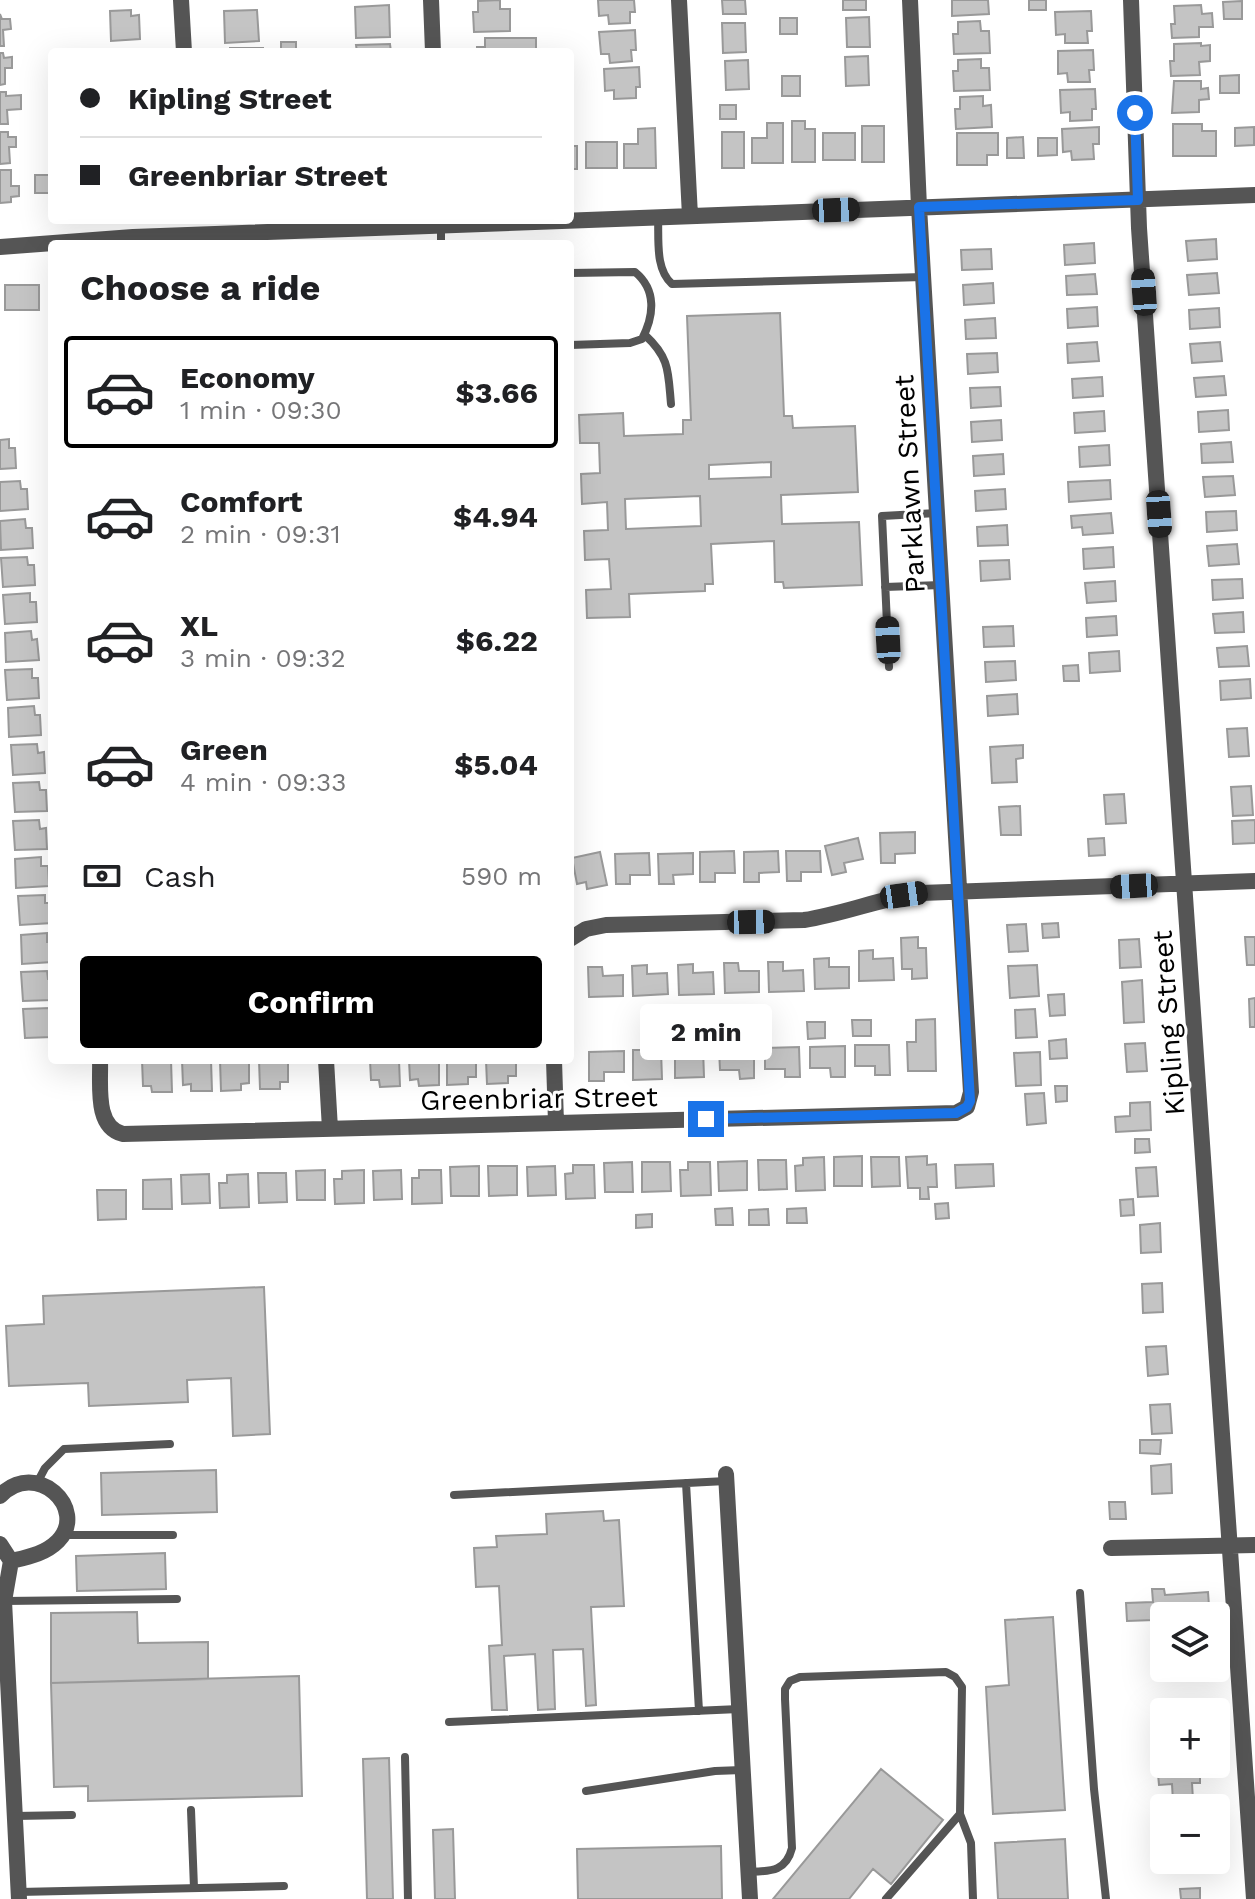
<!DOCTYPE html>
<html lang="en">
<head>
<meta charset="utf-8">
<style>
	body { margin:0; font-family:"Work Sans",sans-serif; background:#f2f2f2; color:#202124; height:100vh; display:flex; flex-direction:column; font-size:30px; white-space:nowrap }
	* { box-sizing:border-box; margin:0 }
	p { font-size:26px; color:#757577 }
	.icon { flex:none; width:44px; height:44px; fill:none; stroke:currentColor; stroke-width:2; stroke-linecap:round; stroke-linejoin:round }
	.map { position:relative; flex:1; overflow:hidden }
	.side { position:absolute; left:48px; top:240px; width:526px; height:824px; display:flex; flex-direction:column; background:#fff; border-radius:8px; box-shadow:0 8px 32px #0002 }
	.side>* { flex:none }
	.guide { position:absolute; left:48px; top:48px; width:526px; height:176px; border-radius:8px; box-shadow:0 8px 32px #0002; display:grid; align-content:center; height:176px; padding:0 32px; background:#fff }
	.fabs { position:absolute; left:1150px; top:1602px; display:grid; gap:16px }
	.fabs a { display:grid; place-items:center; width:80px; height:80px; border-radius:8px; background:#fff; box-shadow:0 8px 32px #0002; font-size:40px }
	.end { position:absolute; width:36px; height:36px; margin:-18px; border:10px solid #1a73e8; background:#fff; box-shadow:0 0 0 4px #fff }
	.from { border-radius:50% }
	.bubble { position:absolute; height:56px; border-radius:8px; background:#fff; box-shadow:0 8px 32px #0002; font-size:26px; font-weight:700; line-height:56px; text-align:center }
	.car { position:absolute; width:24px; height:48px; margin:-24px -12px; border-radius:10px; box-shadow:0 0 6px 2px #0007; background:linear-gradient(#222 24%,#8ab4d8 0 40%,#222 0 76%,#8ab4d8 0 86%,#222 0) }
	.guide b { display:flex; align-items:center; gap:28px; height:76px; font-size:30px }
	.guide b+b { border-top:2px solid #e0e0e0 }
	.guide i { width:20px; height:20px; background:#202124 }
	ul { padding:0; list-style:none }
	li { display:flex; align-items:center; gap:24px; height:112px; margin:0 16px 12px; padding:0 16px; border:4px solid transparent; border-radius:8px }
	li div { flex:1 }
	li b { display:block; font-size:30px }
	li em { font-style:normal; font-weight:700 }
	li.current { border-color:#000 }
	li>.icon { width:72px; height:72px; stroke-width:1.5 }
	h2 { padding:0 32px; font-size:36px; line-height:96px }
	.pay { display:flex; align-items:center; gap:20px; height:88px; padding:0 32px; font-size:30px }
	.pay p { margin-inline-start:auto }
	.action { display:flex; gap:16px; margin-top:auto; padding:16px 32px }
	.action a { flex:1; height:92px; border-radius:8px; background:#000; color:#fff; font-size:32px; font-weight:700; line-height:92px; text-align:center }
	.map>svg:first-child { display:block }
	.building { fill:#c4c4c4; stroke:#999; stroke-width:2; fill-rule:evenodd }
	.lines { fill:none; stroke-linecap:round; stroke-linejoin:round }
	.service { stroke:#555; stroke-width:8 }
	.minor { stroke:#555; stroke-width:16 }
	.route { stroke:#1a73e8; stroke-width:10 }
	.labels { text-anchor:middle; stroke-width:6; stroke-linejoin:round; paint-order:stroke }
	.street-label { font-size:28px; fill:#000; stroke:#fff }
</style>
</head>
<body>
<div class="map">
<svg width="1255" height="1899" viewBox="0 0 1255 1899">
	<rect width="100%" height="100%" fill="#fff"/>
	<path class="building" d="M500 0V9H510V31L474 32 473 12H478V1Z
		M598 0H634L635 12H630V23L609 24 608 15 599 16Z
		M722 0H745L746 14H723Z
		M843 0H866V10H843Z
		M952 0H988L989 14 952 16Z
		M1029 0H1046V10H1029Z
		M1242 1V19H1224L1223 2Z
		M389 5 390 37 356 38 355 7Z
		M1201 5 1202 14 1212 13 1213 27H1199V37L1172 38 1171 24H1175L1174 6Z
		M131 10V16L139 15 140 39 111 41 110 11Z
		M257 10 259 41 225 43 224 11Z
		M1091 11 1092 31H1087L1088 43H1065V34L1056 35 1055 12Z
		M0 14 2 19H10L11 29 3 30 4 46H0Z
		M869 17 870 47H847L846 18Z
		M780 18H797V34H780Z
		M980 21 981 31H989L990 53 954 54 953 34H958V22Z
		M722 23H745L746 52 723 53Z
		M635 30 636 50H631L632 61 610 63 609 54H601L599 32Z
		M485 38H536V52H477V47H485Z
		M281 42H296V52H281Z
		M1201 43V46L1210 45V61L1199 62 1200 75 1171 76 1170 61H1174V44Z
		M390 44 391 52H357L356 45Z
		M230 48H263V52H230Z
		M1093 50 1094 70H1089L1090 82H1068L1067 73 1058 74V51Z
		M0 53H3L4 58 12 57V68H5V84L0 85Z
		M868 56 869 85 846 86 845 57Z
		M981 59V68H989L990 90 954 91 953 71H958V60Z
		M748 60 749 89 726 90 725 61Z
		M639 67 640 87H636V98L614 99V90L605 91 604 69Z
		M1239 75V93H1220V76Z
		M782 76H800V96H782Z
		M1174 81H1201V89L1208 88 1209 99 1199 100V112L1172 113Z
		M1095 89 1096 109H1092V120L1070 121V112L1061 113 1060 90Z
		M0 92H6V96L21 95V109L7 110 8 124H0Z
		M983 96V106L991 105 992 127 956 129 955 109H960V97Z
		M720 105H736V119H720Z
		M792 121H805V129H815V162H792Z
		M767 123H783V163H752V138H767Z
		M1173 124H1202V131H1216V156H1173Z
		M862 126H884V162H862Z
		M1099 127V144H1093L1094 159 1072 160 1071 151 1063 152 1062 129Z
		M1254 127V145L1235 146V128Z
		M655 128 656 168H624V144H638V129Z
		M0 132H8V137H16V147H9L10 163 0 164Z
		M722 132H744V168H722Z
		M823 133H855V160H823Z
		M957 133H998V155H987V165H957Z
		M1023 137 1024 158H1007V138Z
		M1038 138H1057V155L1038 156Z
		M586 142H617V168H586Z
		M570 146H577V169H570Z
		M0 170H11V186H19V196L11 197V202L0 203Z
		M35 175H52V193H35Z
		M1216 239 1217 259 1188 261 1186 241Z
		M1094 243 1095 263 1065 265 1064 245Z
		M991 249 992 269 962 270 961 250Z
		M1217 273 1219 293 1189 295 1187 275Z
		M1095 274 1097 294 1067 295 1066 276Z
		M993 283 994 303 964 305 963 285Z
		M5 285H39V310H5Z
		M1097 307 1098 326 1068 328 1067 309Z
		M1219 308 1220 327 1190 329 1189 310Z
		M780 313 784 416H792L793 428 855 426 858 492 781 495 782 524 859 522 862 585 784 588 783 582H775L774 541 711 544 713 584H705V591L629 594 630 617 587 618 586 590 611 589 609 559 585 560 584 531 608 530 607 502 582 504 581 474 600 473 599 443H580L579 415 623 413 624 436 683 434V420H691L687 316ZM771 462V477L709 479V465ZM700 496 701 526 626 529 625 499Z
		M995 318 996 338 966 339 965 320Z
		M1097 342 1099 361 1068 363 1067 344Z
		M1220 342 1222 361 1192 363 1190 344Z
		M997 353 998 372 968 374 967 354Z
		M1224 376 1226 395 1196 397 1194 378Z
		M1102 377 1103 396 1073 398 1072 379Z
		M1000 387 1001 406 971 408 970 388Z
		M1228 410 1229 430 1199 432 1198 412Z
		M1104 411 1105 431 1075 433 1074 413Z
		M1001 420 1002 440 972 442 971 422Z
		M9 439V448H15L16 468 0 469V440Z
		M1231 442 1233 462 1202 463 1201 444Z
		M1109 445 1110 465 1080 467 1079 447Z
		M1003 454 1004 474 974 476 973 456Z
		M1233 476 1235 495 1205 497 1203 477Z
		M1110 480 1111 499 1069 502 1068 482Z
		M20 481 21 489H27L28 509 0 511V482Z
		M1005 489 1006 509 976 511 975 491Z
		M1236 511 1237 530 1207 532 1206 512Z
		M1111 513 1113 533 1083 535 1082 527 1072 528 1071 516Z
		M25 519 26 528H32L33 548 1 550 0 521Z
		M1007 525 1008 545 978 546 977 527Z
		M1237 544 1239 564 1209 566 1207 546Z
		M1113 547 1114 567 1084 569 1083 549Z
		M27 557 28 565H34L35 585 3 587 1 558Z
		M1009 560 1010 579 981 581 980 561Z
		M1242 579 1243 598 1213 600 1212 580Z
		M1115 581 1116 601 1087 603 1085 583Z
		M30 593V602H36L37 622 5 624 3 595Z
		M1243 612 1244 632 1215 633 1213 614Z
		M1116 616 1117 635 1087 637 1086 618Z
		M1013 626 1014 646 984 647 983 627Z
		M31 631 32 640 37 639 39 660 6 662 5 633Z
		M1247 646 1249 666 1219 667 1217 648Z
		M1119 651 1120 671 1090 673 1089 653Z
		M1015 661 1016 680 986 682 985 662Z
		M1078 665 1079 681H1064L1063 666Z
		M32 669V678H38L39 698 7 700 5 670Z
		M1250 679 1251 698 1221 700 1220 681Z
		M1017 694 1018 714 988 716 987 696Z
		M34 706 35 715H40L41 735 9 737 8 708Z
		M1247 728 1249 756 1229 757 1227 729Z
		M37 744 38 753 44 752 45 773 13 775 11 745Z
		M1023 745V758L1016 759 1017 782 992 783 990 747Z
		M39 782 40 790H46L47 811 15 812 13 783Z
		M1251 786 1253 815 1233 816 1231 787Z
		M1124 794 1126 823 1106 824 1104 795Z
		M1020 806 1021 835H1001L999 807Z
		M39 820 40 829 46 828 47 849 15 850 13 821Z
		M1255 820V843L1233 844 1232 821Z
		M915 832V853L895 854V863H881L880 833Z
		M858 838 863 859 844 863 846 872 832 875 825 846Z
		M1104 838 1105 855 1089 856 1088 839Z
		M734 851 735 873H715V882H700V852Z
		M778 851 779 872 759 873V882H744V852Z
		M786 851H820L821 872H801V881H787Z
		M600 852 607 885 587 889 586 882 577 884 572 858Z
		M649 853 650 875H630V884H616L615 854Z
		M693 853V874L673 875 674 884H659L658 854Z
		M41 857V866H48L49 886 16 888 15 859Z
		M45 895V903H51L52 923 20 925 18 896Z
		M1058 923 1059 937 1043 938 1042 924Z
		M1026 924 1028 951 1009 952 1007 925Z
		M47 933V942H52V962L22 964 21 935Z
		M918 937V948H926L927 978 912 979V969H902L901 938Z
		M1245 937H1255V965H1247Z
		M1139 939 1141 967 1120 968 1119 940Z
		M873 950V959L893 958 894 980 859 981V951Z
		M829 958V967H849V988L815 989 814 959Z
		M768 962H783V971L803 970 804 991 769 992Z
		M724 963H738L739 971H759V992L725 993Z
		M693 964V973L713 972 714 994 679 995 678 965Z
		M647 965V974L667 973 668 994 633 996 632 966Z
		M1037 965 1039 996 1010 998 1008 966Z
		M588 967H602L603 976 623 975V996L589 997Z
		M47 971 48 979H52V1000L23 1001 21 972Z
		M1142 980 1144 1022 1124 1023 1122 982Z
		M1064 994 1065 1015 1050 1016 1048 995Z
		M1255 998V1027H1250L1249 999Z
		M50 1008 52 1037 25 1038 23 1009Z
		M1035 1009 1037 1037 1016 1038 1015 1010Z
		M935 1019 936 1071H908L907 1042H916V1020Z
		M852 1020H871V1036H853Z
		M807 1022H825V1038L808 1039Z
		M1066 1039 1067 1058 1050 1059 1049 1041Z
		M1145 1043 1147 1071 1127 1072 1125 1044Z
		M855 1045H889L890 1075H875V1066H855Z
		M845 1046V1077H831L830 1068H810V1047Z
		M799 1047 800 1077H785V1069H765V1048Z
		M703 1048 704 1077 675 1078V1049Z
		M719 1049H754V1078L740 1079 739 1070H720Z
		M633 1050H661L662 1079 633 1080Z
		M624 1051V1072H604V1081H589V1052Z
		M1040 1052 1041 1085 1016 1086 1014 1053Z
		M142 1060H171L172 1092H152L151 1086H143Z
		M182 1060H211L212 1091H191V1084L183 1085Z
		M220 1060H249V1083L241 1084V1090L221 1091Z
		M259 1060H288V1082H280V1089H260Z
		M370 1060H399L400 1086 380 1087 379 1080H371Z
		M409 1060H439V1085L419 1086 418 1079 410 1080Z
		M447 1060H476V1077H468V1084L447 1085Z
		M486 1060H516V1076H508V1083L487 1084Z
		M1055 1086H1067V1101L1056 1102Z
		M1044 1093 1046 1123 1027 1125 1025 1094Z
		M1150 1102 1151 1130 1116 1132 1115 1117 1130 1116V1103Z
		M1135 1139H1149L1150 1152 1135 1153Z
		M862 1156V1186H834V1157Z
		M927 1156V1165L936 1164 937 1187H928L929 1199H920V1188H908L906 1157Z
		M824 1157 825 1190 796 1191 795 1166 803 1165V1158Z
		M871 1157H899L900 1186 872 1187Z
		M758 1160H786L787 1189 759 1190Z
		M747 1161V1190L719 1191 718 1162Z
		M632 1162 633 1192H605L604 1163Z
		M642 1162H670L671 1191 642 1192Z
		M688 1162H710L711 1195 681 1196 680 1170H688Z
		M993 1164 994 1186 956 1188 955 1165Z
		M573 1165H594L595 1198 566 1199 565 1174 573 1173Z
		M479 1166V1196H451L450 1167Z
		M488 1166H517V1195L489 1196Z
		M555 1166 556 1195 528 1196 527 1167Z
		M1156 1167 1158 1196 1138 1197 1136 1168Z
		M325 1170V1200H297L296 1171Z
		M364 1170V1203L335 1204 334 1179H342V1171Z
		M401 1170 402 1199 374 1200 373 1171Z
		M419 1170H441L442 1203 412 1204V1178H419Z
		M258 1173H286L287 1202 259 1203Z
		M209 1174 210 1203 182 1204 181 1175Z
		M248 1174 249 1207 220 1208 219 1183H227V1175Z
		M171 1179 172 1209H143V1180Z
		M97 1190H126V1219L98 1220Z
		M1133 1199 1134 1215 1121 1216 1120 1200Z
		M948 1203 949 1218 936 1219 935 1204Z
		M732 1208 733 1225H716L715 1209Z
		M806 1208 807 1223H787V1209Z
		M768 1209 769 1225H749V1210Z
		M652 1214V1227L636 1228V1215Z
		M1160 1223 1161 1252 1141 1253 1140 1225Z
		M1162 1283 1163 1312 1143 1313 1142 1284Z
		M264 1287 270 1434 233 1436 231 1378 187 1380 188 1402 89 1406 88 1383 9 1386 6 1326 44 1324 43 1296Z
		M1166 1346 1168 1374 1148 1376 1146 1347Z
		M1170 1404 1172 1433 1152 1434 1150 1405Z
		M1140 1440H1161L1160 1454 1140 1453Z
		M1171 1464 1172 1493 1152 1494 1151 1466Z
		M216 1470 217 1512 102 1515 101 1473Z
		M1109 1502H1125L1126 1519H1110Z
		M603 1511 604 1521 619 1520 624 1606 591 1607 596 1705 586 1706 583 1649 553 1650 555 1709 538 1710 535 1654 504 1656 507 1710H492L489 1646 502 1645 499 1586 476 1587 474 1548 497 1547 496 1536 547 1534 546 1514Z
		M165 1553 166 1589 77 1591 76 1556Z
		M1152 1589H1164L1165 1595 1208 1592 1209 1606 1154 1609V1620L1127 1621 1126 1603 1153 1602Z
		M137 1612 138 1643 208 1642V1679L51 1683V1613Z
		M1053 1617 1065 1810 993 1814 986 1687 1009 1685 1005 1620Z
		M1162 1646 1164 1668H1188L1189 1679 1164 1680Z
		M299 1676 302 1796 88 1801V1786L54 1787 51 1683Z
		M1173 1708V1712H1164V1741L1154 1742 1152 1709Z
		M389 1758 393 1899H367L363 1759Z
		M881 1769 943 1820 891 1884 873 1869 849 1899H773Z
		M1200 1772V1783H1192L1193 1800 1173 1802 1172 1784 1159 1785 1158 1774Z
		M1169 1806 1164 1808V1824H1154L1153 1807Z
		M453 1829 455 1899H435L433 1830Z
		M1065 1839 1068 1899H998L995 1843Z
		M721 1846 722 1899H578L577 1849Z
		M1158 1853H1164V1860H1193V1863L1159 1864Z
		M1200 1888V1899H1181L1180 1889Z"/>
	<g class="lines">
		<path class="service" d="M658 218C659 240 655 269 672 284L923 277
			M441 226V244
			M570 273 635 272C657 290 654 316 642 339L630 343 570 345
			M645 335C670 358 668 372 671 404
			M885 587 941 585
			M889 667 882 516 937 513
			M37 1483 45 1468 64 1449 170 1444
			M686 1483 699 1711
			M454 1495 726 1481
			M63 1535H173
			M1080 1593 1094 1789 1106 1899
			M4 1601 177 1599
			M449 1722 739 1709
			M405 1757 408 1899
			M586 1791 715 1771 742 1770
			M191 1810 194 1888
			M960 1814 971 1843 973 1899
			M15 1816 72 1815
			M748 1872C770 1871 786 1872 792 1848L785 1699V1689L790 1681 800 1677 946 1672 955 1677 962 1687 960 1814 886 1899
			M19 1892 284 1886"/>
		<path class="minor" d="M181 0 184 52
			M431 0 433 52
			M679 0 690 216
			M1131 0 1139 228 1254 1899
			M0 247 133 237 1255 195
			M570 939 586 929 606 925 804 920C844 914 881 898 921 893L1255 881
			M100 1060C101 1084 94 1127 123 1134L956 1113 967 1107 971 1092 919 207 910 0
			M326 1060 330 1129
			M554 1060 556 1123
			M726 1474 750 1899
			M0 1496C36 1458 89 1509 58 1541 45 1554 28 1557 11 1561
			M0 1544 11 1561 4 1601 19 1899
			M1111 1548 1255 1545"/>
	</g>
	<g class="lines">
		<path class="route" d="M706 1119 956 1113 967 1107 970 1101 919 207 1138 200 1135 113"/>
	</g>
	<g class="labels">
		<g class="street-label">
			<text transform="translate(909 484) rotate(-93)" y="10">Parklawn Street</text>
			<text transform="translate(1168 1023) rotate(-94)" y="10">Kipling Street</text>
			<text transform="translate(539 1098) rotate(-1)" y="10">Greenbriar Street</text>
		</g>
	</g>
</svg>
<div class="fabs">
<a><svg class="icon" aria-label="layers" viewBox="0 0 24 24"><path d="M12 4l9 5-9 5-9-5zM3 14l9 5 9-5"/></svg></a>
<a>+</a>
<a>−</a>
</div>
<i class="end from" style="left:1135px;top:113px"></i>
<i class="end" style="left:706px;top:1119px"></i>
<div class="bubble" style="left:640px;top:1004px;width:132px">2 min</div>
<i class="car" style="left:836px;top:210px;rotate:88deg"></i>
<i class="car" style="left:1144px;top:292px;rotate:356deg"></i>
<i class="car" style="left:1159px;top:514px;rotate:176deg"></i>
<i class="car" style="left:888px;top:640px;rotate:357deg"></i>
<i class="car" style="left:1134px;top:886px;rotate:267deg"></i>
<i class="car" style="left:904px;top:895px;rotate:82deg"></i>
<i class="car" style="left:751px;top:922px;rotate:89deg"></i>
<div class="guide">
<b><i class="from"></i>Kipling Street</b>
<b><i></i>Greenbriar Street</b>
</div>
<section class="side">
<h2>Choose a ride</h2>
<ul>
<li class="current"><svg class="icon" aria-label="car" viewBox="0 0 24 24"><path d="M5 17H2v-5l4-1 3-4h7l3 4 3 1v5h-3M9 17h6M6 11h13"/><circle cx="7" cy="17" r="2"/><circle cx="17" cy="17" r="2"/></svg><div><b>Economy</b><p>1 min · 09:30</p></div><em>$3.66</em></li>
<li><svg class="icon" aria-label="car" viewBox="0 0 24 24"><path d="M5 17H2v-5l4-1 3-4h7l3 4 3 1v5h-3M9 17h6M6 11h13"/><circle cx="7" cy="17" r="2"/><circle cx="17" cy="17" r="2"/></svg><div><b>Comfort</b><p>2 min · 09:31</p></div><em>$4.94</em></li>
<li><svg class="icon" aria-label="car" viewBox="0 0 24 24"><path d="M5 17H2v-5l4-1 3-4h7l3 4 3 1v5h-3M9 17h6M6 11h13"/><circle cx="7" cy="17" r="2"/><circle cx="17" cy="17" r="2"/></svg><div><b>XL</b><p>3 min · 09:32</p></div><em>$6.22</em></li>
<li><svg class="icon" aria-label="car" viewBox="0 0 24 24"><path d="M5 17H2v-5l4-1 3-4h7l3 4 3 1v5h-3M9 17h6M6 11h13"/><circle cx="7" cy="17" r="2"/><circle cx="17" cy="17" r="2"/></svg><div><b>Green</b><p>4 min · 09:33</p></div><em>$5.04</em></li>
</ul>
<div class="pay"><svg class="icon" aria-label="cash" viewBox="0 0 24 24"><path d="M3 7h18v10H3z"/><circle cx="12" cy="12" r="2"/></svg>Cash<p>590 m</p></div>
<div class="action"><a>Confirm</a></div>
</section>
</div>
</body>
</html>
